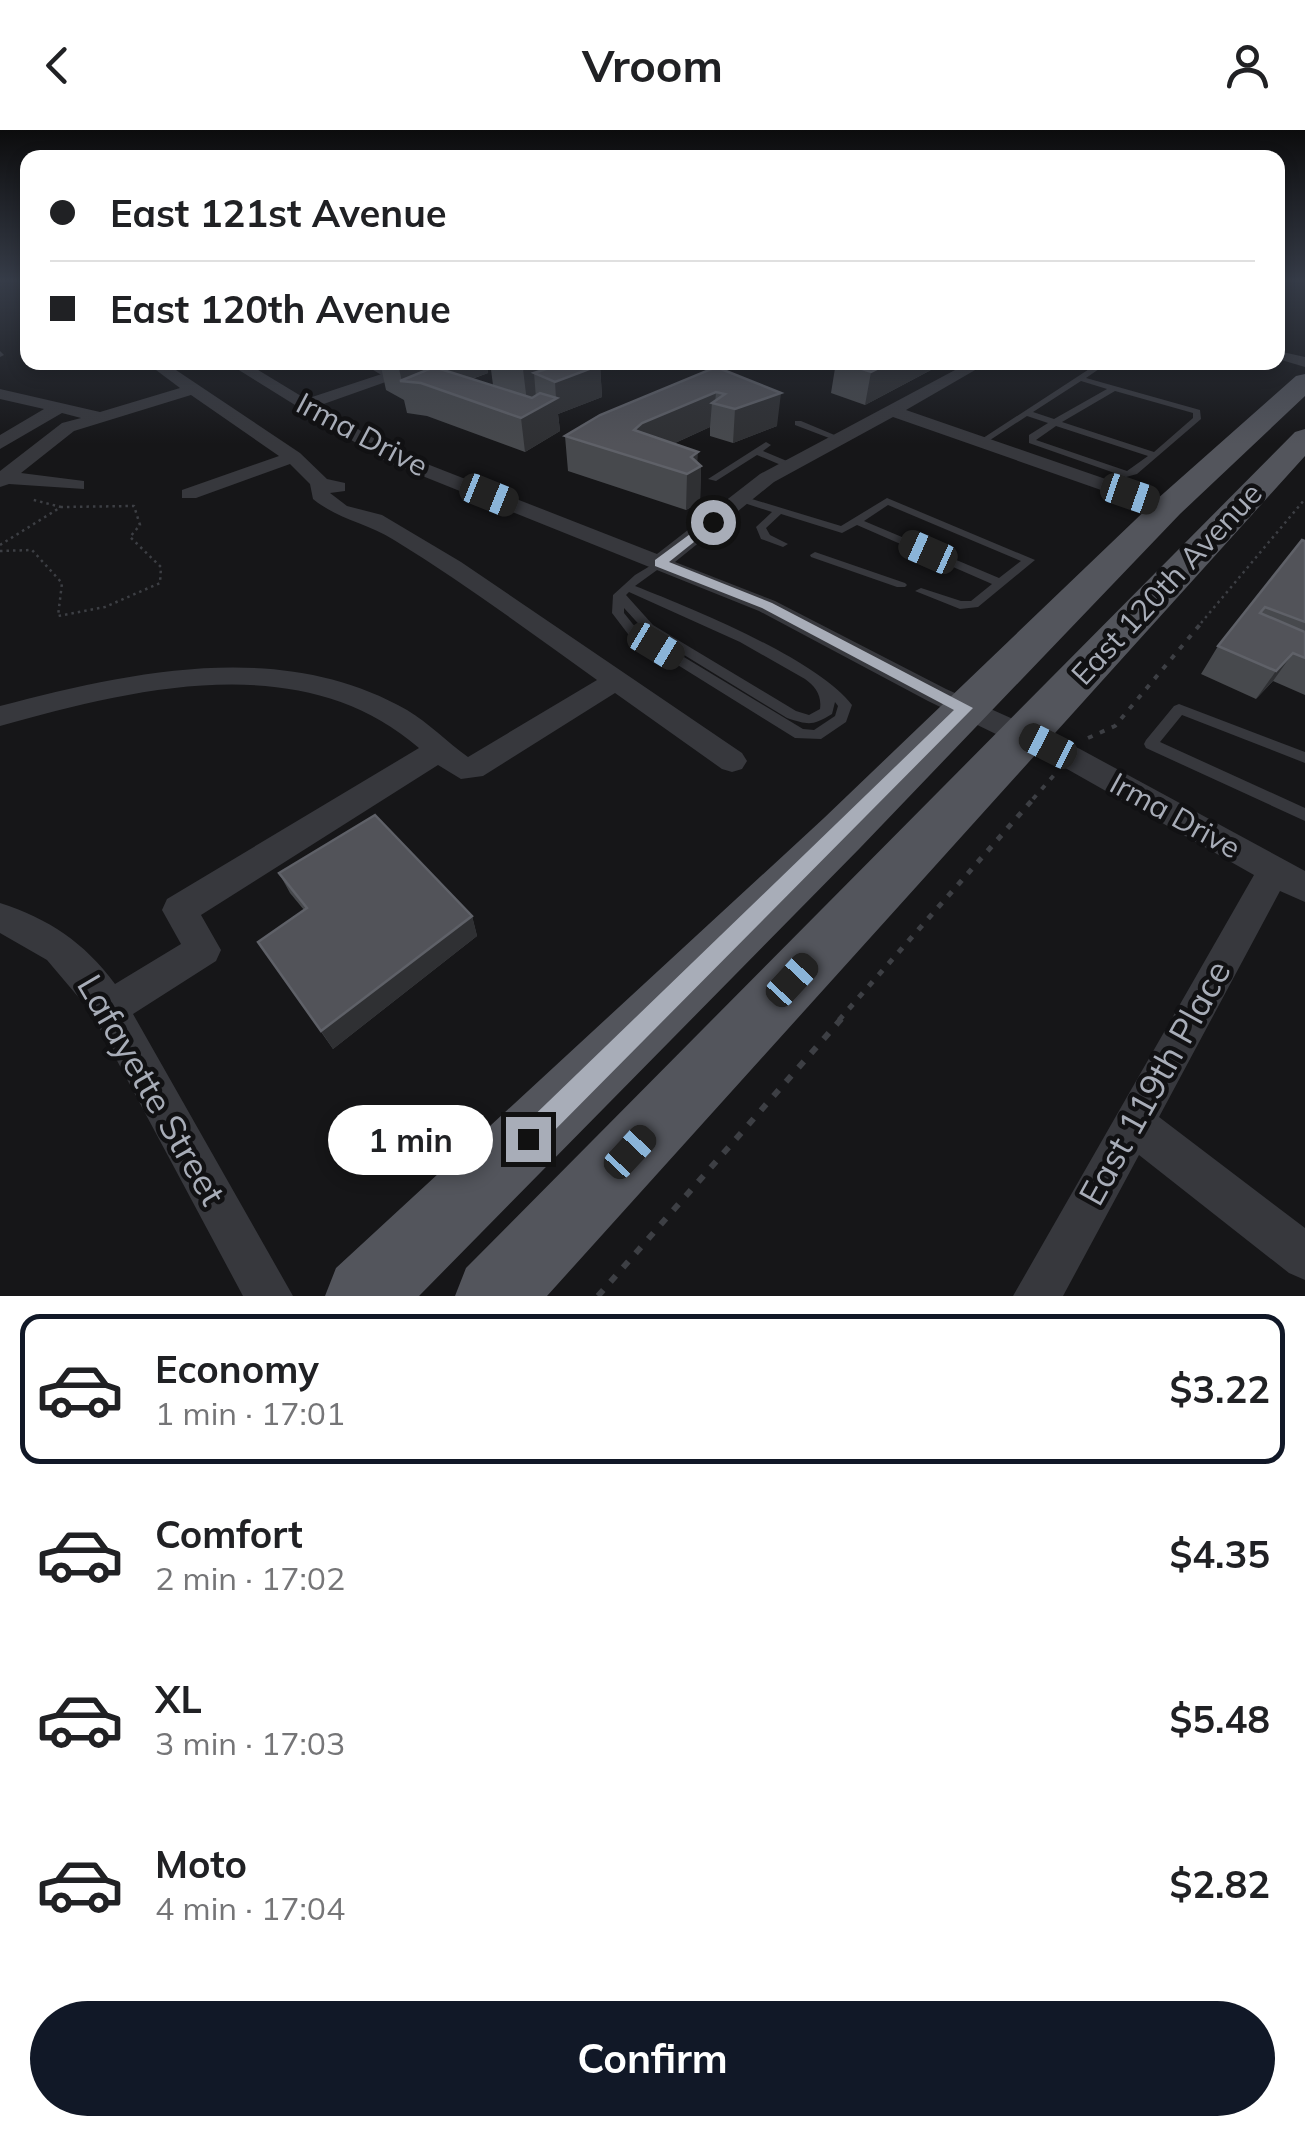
<!DOCTYPE html>
<html lang="en">
<head>
<meta charset="utf-8">
<style>
	body { margin:0; font-family:Mulish,sans-serif; background:#f6f6f6; color:#202124; height:100vh; display:flex; flex-direction:column; font-size:38px; white-space:nowrap }
	* { box-sizing:border-box; margin:0 }
	p { font-size:32px; color:#757577 }
	.icon { flex:none; width:55px; height:55px; fill:none; stroke:currentColor; stroke-width:2; stroke-linecap:round; stroke-linejoin:round }
	.map { position:relative; height:1166px; overflow:hidden }
	.details { display:flex; flex-direction:column; background:#fff; flex:1 }
	.details>* { flex:none }
	.guide { position:absolute; left:20px; top:20px; width:1265px; height:220px; border-radius:20px; box-shadow:0 5px 15px #0003; display:grid; align-content:center; height:220px; padding:0 30px; background:#fff }
	.end { position:absolute; width:45px; height:45px; margin:-22px; border:12px solid #a8adb8; background:#111; box-shadow:0 0 0 5px #111 }
	.from { border-radius:50% }
	.bubble { position:absolute; height:70px; border-radius:35px; background:#fff; box-shadow:0 5px 15px #0003; font-size:32px; font-weight:700; line-height:70px; text-align:center }
	.car { position:absolute; width:30px; height:60px; margin:-30px -15px; border-radius:12px; box-shadow:0 0 8px 2px #0007; background:linear-gradient(#222 24%,#8ab4d8 0 40%,#222 0 76%,#8ab4d8 0 86%,#222 0) }
	.guide b { display:flex; align-items:center; gap:35px; height:95px; font-size:38px }
	.guide b+b { border-top:2px solid #e0e0e0 }
	.guide i { width:25px; height:25px; background:#202124 }
	ul { padding:18px 0 0; list-style:none }
	li { display:flex; align-items:center; gap:30px; height:150px; margin:0 20px 15px; padding:0 10px; border:5px solid transparent; border-radius:20px }
	li div { flex:1 }
	li b { display:block; font-size:38px }
	li em { font-style:normal; font-weight:700 }
	li.selected { border-color:#111827 }
	li>.icon { width:90px; height:90px; stroke-width:1.5 }
	.button { display:flex; gap:20px; margin-top:auto; padding:20px 30px }
	.button a { flex:1; height:115px; border-radius:60px; background:#111827; color:#fff; font-size:40px; font-weight:700; line-height:115px; text-align:center }
	header { display:flex; justify-content:space-between; align-items:center; height:130px; padding:0 30px; background:#fff; font-size:45px; font-weight:700 }
	.map>svg:first-child { display:block }
	.lines { fill:none; stroke-linecap:round; stroke-linejoin:round }
	.path-far3 { stroke:#3d3f44; stroke-width:2.5; stroke-dasharray:2.5 4; stroke-linecap:butt }
	.path-far2 { stroke:#3d3f44; stroke-width:4; stroke-dasharray:5 8; stroke-linecap:butt }
	.path-far1 { stroke:#3d3f44; stroke-width:5; stroke-dasharray:6 9; stroke-linecap:butt }
	.path { stroke:#3d3f44; stroke-width:6; stroke-dasharray:8 11; stroke-linecap:butt }
	.lane { fill:#37383d; fill-rule:evenodd }
	.street { fill:#37383d; fill-rule:evenodd }
	.primary { fill:#53555c; fill-rule:evenodd }
	.wall { fill:#47494d }
	.shaded-wall { fill:#2f3033 }
	.building { fill:#525359; stroke:#5f6168; stroke-width:2.5 }
	.route { fill:#a8adb8 }
	.labels { text-anchor:middle; stroke-width:9; stroke-linejoin:round; paint-order:stroke }
	.street-label { font-size:30px; fill:#a8adb8; stroke:#111113 }
	.near-street-label { font-size:35px; fill:#a8adb8; stroke:#111113 }
</style>
</head>
<body>
<header><svg class="icon" aria-label="back" viewBox="0 0 24 24"><path d="M15 5l-7 7 7 7"/></svg>Vroom<svg class="icon" aria-label="person" viewBox="0 0 24 24"><circle cx="12" cy="8" r="4"/><path d="M4 21q1-7 8-7t8 7"/></svg></header>
<div class="map">
<svg width="1305" height="1166" viewBox="0 0 1305 1166">
	<rect width="100%" height="100%" fill="#161618"/>
	<g class="lines">
		<path class="path-far3" d="M0 415 61 377 30 369
			M0 421 32 420 62 453 58 486 105 477 160 453 161 437 130 407 140 395 134 376 61 377
			M1201 493 1305 369"/>
		<path class="path-far2" d="M1088 608 1115 596 1203 491
			M1033 669 1055 644"/>
		<path class="path-far1" d="M839 890 1035 667"/>
		<path class="path" d="M598 1166 842 888"/>
		<path class="lane" d="M0 221 4 225 0 227Z
			M360 232H370L395 247 388 249Z
			M1100 232H1109L1086 248 1200 280 1201 289 1137 344 1126 347 1029 313V305L1048 293 1027 286 984 314 977 312ZM1081 251 1107 259 1054 289 1033 282ZM1115 261 1193 283V288L1154 322 1062 292ZM1056 296 1148 326 1127 341 1036 310Z
			M795 291H801L844 309 837 311 795 295Z
			M766 312 771 315 763 321 794 334V338H788L757 325 716 351 708 349Z
			M742 366 841 396 887 368 1035 430 978 477 960 479 915 461 921 458 961 471H971L992 454 857 395 842 403 781 384 766 398 770 405 788 414 783 417 761 409 756 397 772 382 738 371V367ZM888 375 1021 431 999 448 864 391Z
			M815 422 905 453 907 455 905 457H897L811 427 810 425Z
			M660 430 666 433 664 435 635 456C691 478 817 529 852 575L846 592 821 609 795 608 628 504 612 483 613 465 635 445ZM629 462 740 512 805 549C815 556 822 565 820 579L809 585 796 581 653 495 626 465ZM624 478 645 501 787 588C809 595 812 596 832 584L835 572 838 576 835 586 814 600 803 599 636 498 624 483Z
			M1179 574 1305 622V633L1182 585 1160 612 1305 678V691L1146 618 1144 614 1146 610 1174 576Z"/>
		<path class="street" d="M1278 221 1305 227V237L1278 229Z
			M164 232 300 323 327 349 345 353V361L330 363 347 376 382 385 461 432 742 623 747 631 742 639 732 642 722 639 615 563 483 646 461 649 438 635 201 785 221 820 216 831 133 884 293 1166H243L91 882 47 830 0 803V773C49 789 84 812 115 854L181 814 162 780 167 769 419 618C302 516 134 559 0 596V576C131 542 281 508 407 580 429 593 447 612 468 627L597 550C530 502 464 453 394 410 365 392 339 390 313 369L310 354 290 334 196 368H182V360L279 326 191 265 74 301 21 343 84 351V359L9 354 0 357V341L62 293 81 288 62 283 0 319V305L44 279 0 269V259L100 282 180 258 148 234Z
			M226 232H245L306 269 418 232H442L318 276 399 323 657 424 760 344 970 232H989L906 280 1175 373V381H1161L893 287 774 352 675 432 775 471 946 559 1080 619 1305 741V772L1280 761 1159 987 1305 1098V1150L1289 1143 1139 1025 1063 1166H1013L1254 745 1060 635 928 571 759 481 385 331Z"/>
		<path class="primary" d="M1305 244V266L1180 384 860 718 419 1166H325L336 1138 824 688 1156 370 1296 246Z
			M1305 299V326L547 1166H455L466 1138 1295 302Z"/>
	</g>
	<path class="wall" d="M380 232H486L488 243 472 249 498 257 493 255 490 232H595L600 235 602 267 558 284 560 301 525 322 427 286 407 283 404 270 386 260Z
		M836 232H946L865 275 831 263Z
		M716 237 777 296 733 313 710 306V297L673 314 701 336 700 372 686 380 568 341 565 306Z
		M1305 411V565L1273 551 1256 569 1201 544 1218 516Z
		M279 743 472 786 477 806 333 919 258 812 304 780 290 763Z"/>
	<path class="shaded-wall" d="M419 232H486L488 243 439 260 421 253 402 251 399 239Z
		M544 232H546L547 249 534 243 536 268 527 272 523 239Z
		M891 232H946L865 275 871 242Z
		M600 235 602 267 558 284 560 301 525 322 521 288 556 268 555 252Z
		M716 262 715 274 712 273 710 297 642 328 634 300 642 293Z
		M781 263 777 296 733 313 735 279Z
		M698 322 697 338 701 336 700 372 686 380 687 344 691 327Z
		M1293 523 1273 551 1256 569 1276 541Z
		M472 786 477 806 333 919 321 901Z"/>
	<path class="building" d="M387 232H419L399 239Z
		M509 232H544L523 239Z
		M567 232H595L600 235 555 252 534 243Z
		M841 232H891L871 242Z
		M434 237 532 268 540 263 557 268 521 288 421 253 400 251Z
		M716 237 781 263 735 279 712 273 725 264 716 262 642 293 634 300 698 322 691 327 701 336 687 344 565 306 600 285Z
		M1302 410 1305 411V492L1265 477 1260 483 1305 502V528L1293 523 1276 541 1218 516Z
		M375 685 472 786 321 901 258 812 307 778 279 743Z"/>
	<linearGradient id="sky" x2="0" y2="1"><stop stop-color="#0c0c0d"/><stop offset="0.48" stop-color="#363c48"/><stop offset="1" stop-color="#363c48" stop-opacity="0"/></linearGradient>
	<rect width="1305" height="314" fill="url(#sky)"/>
	<path class="route" d="M709 390 719 392 669 432 772 473 973 578 537 1018 528 1022 519 1018 515 1009 519 1000 954 580 762 478 655 436V430Z"/>
	<g class="labels">
		<g class="street-label">
			<text transform="translate(362 305) rotate(28)" y="10">Irma Drive</text>
			<text transform="translate(1167 454) rotate(-47)" y="10">East 120th Avenue</text>
			<text transform="translate(1175 686) rotate(29)" y="10">Irma Drive</text>
		</g>
		<g class="near-street-label">
			<text transform="translate(1155 953) rotate(-61)" y="12">East 119th Place</text>
			<text transform="translate(151 960) rotate(60)" y="12">Lafayette Street</text>
		</g>
	</g>
</svg>
<i class="end from" style="left:713px;top:392px"></i>
<i class="end" style="left:528px;top:1009px"></i>
<div class="bubble" style="left:328px;top:975px;width:165px">1 min</div>
<i class="car" style="left:1130px;top:364px;rotate:109deg"></i>
<i class="car" style="left:489px;top:365px;rotate:112deg"></i>
<i class="car" style="left:928px;top:422px;rotate:294deg"></i>
<i class="car" style="left:656px;top:516px;rotate:121deg"></i>
<i class="car" style="left:1048px;top:616px;rotate:297deg"></i>
<i class="car" style="left:792px;top:850px;rotate:43deg"></i>
<i class="car" style="left:630px;top:1022px;rotate:43deg"></i>
<div class="guide">
<b><i class="from"></i>East 121st Avenue</b>
<b><i></i>East 120th Avenue</b>
</div>
</div>
<section class="details">
<ul>
<li class="selected"><svg class="icon" aria-label="car" viewBox="0 0 24 24"><path d="M5 17H2v-5l4-1 3-4h7l3 4 3 1v5h-3M9 17h6M6 11h13"/><circle cx="7" cy="17" r="2"/><circle cx="17" cy="17" r="2"/></svg><div><b>Economy</b><p>1 min · 17:01</p></div><em>$3.22</em></li>
<li><svg class="icon" aria-label="car" viewBox="0 0 24 24"><path d="M5 17H2v-5l4-1 3-4h7l3 4 3 1v5h-3M9 17h6M6 11h13"/><circle cx="7" cy="17" r="2"/><circle cx="17" cy="17" r="2"/></svg><div><b>Comfort</b><p>2 min · 17:02</p></div><em>$4.35</em></li>
<li><svg class="icon" aria-label="car" viewBox="0 0 24 24"><path d="M5 17H2v-5l4-1 3-4h7l3 4 3 1v5h-3M9 17h6M6 11h13"/><circle cx="7" cy="17" r="2"/><circle cx="17" cy="17" r="2"/></svg><div><b>XL</b><p>3 min · 17:03</p></div><em>$5.48</em></li>
<li><svg class="icon" aria-label="car" viewBox="0 0 24 24"><path d="M5 17H2v-5l4-1 3-4h7l3 4 3 1v5h-3M9 17h6M6 11h13"/><circle cx="7" cy="17" r="2"/><circle cx="17" cy="17" r="2"/></svg><div><b>Moto</b><p>4 min · 17:04</p></div><em>$2.82</em></li>
</ul>
<div class="button"><a>Confirm</a></div>
</section>
</body>
</html>
